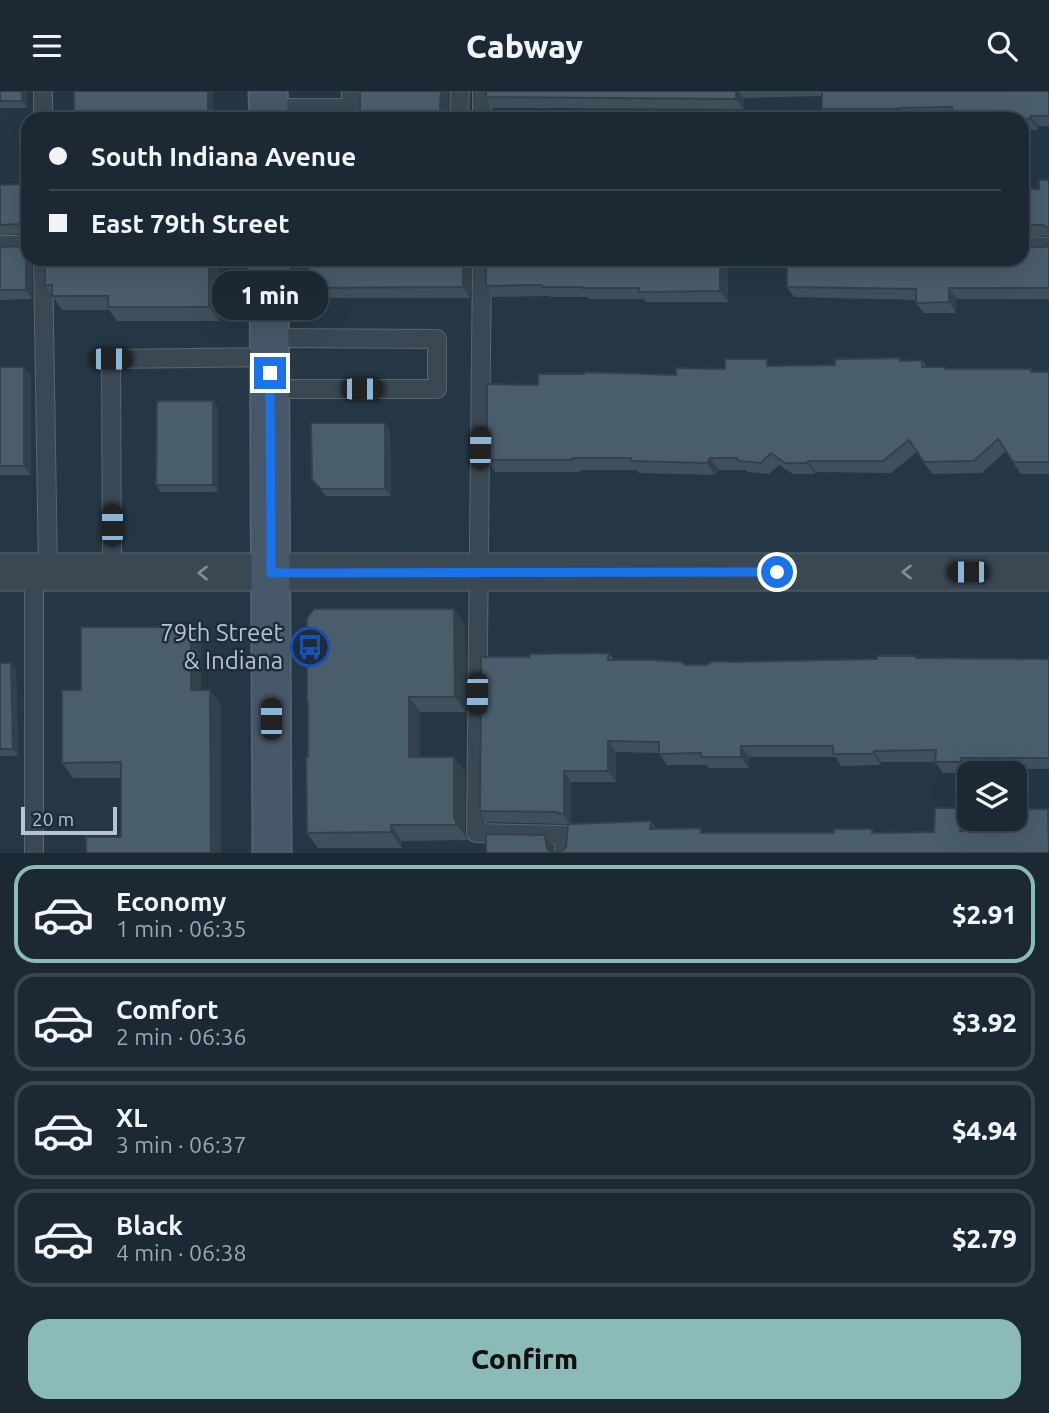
<!DOCTYPE html>
<html lang="en">
<head>
<meta charset="utf-8">
<style>
	body { margin:0; font-family:Ubuntu,sans-serif; background:#25313c; color:#f1f3f6; height:100vh; display:flex; flex-direction:column; font-size:26px; white-space:nowrap }
	* { box-sizing:border-box; margin:0 }
	p { font-size:23px; color:#a0a6ac }
	.icon { flex:none; width:38px; height:38px; fill:none; stroke:currentColor; stroke-width:2; stroke-linecap:round; stroke-linejoin:round }
	.map { position:relative; height:762px; overflow:hidden }
	.panel { display:flex; flex-direction:column; background:#1c2934; flex:1 }
	.panel>* { flex:none }
	.hud { position:absolute; left:21px; top:21px; width:1008px; height:154px; border-radius:21px; box-shadow:0 7px 28px #0002,0 0 0 2px #3a454f; display:grid; align-content:center; height:154px; padding:0 28px; background:#1c2934 }
	.tools { position:absolute; left:957px; top:670px; display:grid; gap:14px }
	.tools a { display:grid; place-items:center; width:70px; height:70px; border-radius:14px; background:#1c2934; box-shadow:0 7px 28px #0002,0 0 0 2px #3a454f; font-size:35px }
	.scale { position:absolute; left:21px; bottom:18px; width:96px; box-sizing:border-box; padding-left:7px; border:4px solid #b7c3ce; border-top:0; font-size:19px; line-height:24px; white-space:nowrap; color:#b7c3ce; -webkit-text-stroke:5px #1e2d3a; paint-order:stroke }
	.end { position:absolute; width:32px; height:32px; margin:-16px; border:9px solid #1a73e8; background:#fff; box-shadow:0 0 0 4px #fff }
	.from { border-radius:50% }
	.bubble { position:absolute; height:49px; border-radius:21px; background:#1c2934; box-shadow:0 7px 28px #0002,0 0 0 2px #3a454f; font-size:23px; font-weight:800; line-height:49px; text-align:center }
	.car { position:absolute; width:21px; height:42px; margin:-21px -10px; border-radius:9px; box-shadow:0 0 5px 2px #0007; background:linear-gradient(#222 24%,#8ab4d8 0 40%,#222 0 76%,#8ab4d8 0 86%,#222 0) }
	.hud b { display:flex; align-items:center; gap:24px; height:66px; font-size:26px }
	.hud b+b { border-top:2px solid #3a454f }
	.hud i { width:18px; height:18px; background:#f1f3f6 }
	ul { padding:12px 0 0; list-style:none }
	li { display:flex; align-items:center; gap:21px; height:98px; margin:0 14px 10px; padding:0 14px; border:4px solid #3a454f; border-radius:21px }
	li div { flex:1 }
	li b { display:block; font-size:26px }
	li em { font-style:normal; font-weight:800 }
	li.current { border-color:#8bbbb9 }
	li>.icon { width:63px; height:63px; stroke-width:1.5 }
	.button { display:flex; gap:14px; margin-top:auto; padding:14px 28px }
	.button a { flex:1; height:80px; border-radius:21px; background:#8bbbb9; color:#111; font-size:28px; font-weight:800; line-height:80px; text-align:center }
	header { display:flex; justify-content:space-between; align-items:center; height:91px; padding:0 28px; background:#1c2934; font-size:32px; font-weight:800 }
	.map>svg:first-child { display:block }
	.lines { fill:none; stroke-linecap:round; stroke-linejoin:round }
	.lane-casing { stroke:#586672; stroke-width:20 }
	.street-casing { stroke:#586672; stroke-width:39 }
	.secondary-casing { stroke:#586672; stroke-width:41 }
	.lane { stroke:#3a4854; stroke-width:18 }
	.street { stroke:#3a4854; stroke-width:37 }
	.secondary { stroke:#475868; stroke-width:38 }
	.wall { fill:#3f505c }
	.shaded-wall { fill:#33414b }
	.building { fill:#495d6b; stroke:#33414b; stroke-width:2 }
	.oneway { stroke:#7f8c97 }
	.route { stroke:#1a73e8; stroke-width:9 }
	.labels { text-anchor:middle; stroke-width:5; stroke-linejoin:round; paint-order:stroke }
	.poi-label { font-size:24px; fill:#b7c3ce; stroke:#1e2d3a; text-anchor:end }
</style>
</head>
<body>
<header><svg class="icon" aria-label="menu" viewBox="0 0 24 24"><path d="M4 6h16M4 12h16M4 18h16"/></svg>Cabway<svg class="icon" aria-label="search" viewBox="0 0 24 24"><circle cx="10" cy="10" r="6"/><path d="M15 15l6 6"/></svg></header>
<div class="map">
<svg width="1049" height="762" viewBox="0 0 1049 762">
	<rect width="100%" height="100%" fill="#253745"/>
	<g class="lines">
		<defs>
			<path id="lane" d="M43 0V28
				M482 0V28
				M268 17H351V0
				M459 28 460 0
				M0 154H28
				M1022 155 1049 156
				M43 168 48 482
				M482 168 476 742 564 744V762
				M270 247 437 248V298H270
				M112 482 111 268 270 266
				M34 762V481"/>
			<path id="street" d="M0 481H1049"/>
			<path id="secondary" d="M268 0 269 28
				M269 168 272 762"/>
		</defs>
		<use href="#lane" class="lane-casing"/>
		<use href="#street" class="street-casing"/>
		<use href="#secondary" class="secondary-casing"/>
		<use href="#lane" class="lane"/>
		<use href="#street" class="street"/>
		<use href="#secondary" class="secondary"/>
	</g>
	<path class="wall" d="M0 0H27V17H0Z
		M486 0H1049V35H1038V39H1022V28L952 27 829 28 822 18V5L743 7 744 18 493 17 486 6Z
		M1049 89V145H1022V98H1039Z
		M0 94 27 103V143L0 144Z
		M1049 153V208H956V222H924L916 212V209L794 206 787 196 1046 156Z
		M0 156 32 208 0 209Z
		M45 168H219V230H117L109 219H62L45 194Z
		M471 168 470 207H316L308 197Z
		M625 168V170H673L728 168V211H646L644 208H589L588 206H550L549 205 493 206 486 195Z
		M922 269 927 276H945L947 278H1031L1033 281H1049V383H1021L1006 360 982 382 932 383 917 361 891 382 816 381 815 383H793L779 374 769 383 748 381 745 379H719L715 384 639 382 637 379H580V381H495L487 369 538 294 676 284 725 278 772 275 835 274Z
		M0 276H24L31 285V384H0Z
		M213 310 218 317V401H161L156 394Z
		M385 332 390 339 391 405H326L312 389Z
		M454 518 465 534 466 621H420V666L465 681V742L468 749 402 750V757H318L307 742 308 614 307 612Z
		M191 536 201 551V599L221 614 121 746V687H73L62 672 81 599Z
		M609 562 614 569 707 574 731 571 918 567 1049 568V678H969V682H943L935 671H881V674L841 675 836 666H749V677H709L707 674H667L659 662 616 661V691H571V733L651 730 657 738 704 742H834L872 738 874 742 934 741 968 728V740L1049 762 562 760 566 756 567 734 564 733 487 731 480 720 529 566Z
		M0 572H11L16 579 18 665H0Z"/>
	<path class="shaded-wall" d="M22 0H27V17L22 10Z
		M208 0H213V28H208Z
		M441 0H449L448 28H446L440 18Z
		M736 0H739L743 7 744 18 736 8Z
		M1031 25 1038 35V39L1030 28Z
		M21 93 27 103V143L21 133Z
		M26 155 28 158V168H32V208L26 199Z
		M209 168H219V230L209 216Z
		M463 168H471L470 207 463 196Z
		M720 168H728V211L720 200Z
		M949 197 956 208V222L949 211Z
		M24 276 31 285V384L24 375Z
		M213 310 218 317V401L213 394Z
		M385 332 390 339 391 405 385 398Z
		M710 367 719 379 715 384 707 372Z
		M808 370 816 381 815 383 807 372Z
		M454 518 465 534 466 621 455 606Z
		M191 536 201 551V614L191 599Z
		M11 572 16 579 18 665 13 658Z
		M210 599 221 614V762H211Z
		M409 606 420 621V681L409 666Z
		M608 650 616 661V691L608 680Z
		M741 655 749 666V677L741 666Z
		M874 660 881 671V674L874 663Z
		M454 666 465 681V742L468 749 457 734 454 726Z
		M961 667 969 678V682L961 671Z
		M564 680 571 691V736L564 724Z
		M961 717 968 728V751L960 740Z
		M651 730 658 741 650 738Z
		M391 734 402 750V757L391 741Z
		M545 744 553 755 554 762H550L547 757Z"/>
	<path class="building" d="M0 0H22V10H0Z
		M74 0H208V28H74Z
		M360 0H441L440 18 445 27 454 28H360Z
		M486 0H736V8L486 6Z
		M822 0H1049V25H1031L1030 28H952V16L899 17V18H822Z
		M1039 89H1049V138L1043 134H1022V98H1039Z
		M21 93V133L0 134V94Z
		M1049 153V197H949V211L916 212V198L787 196V168H1022V156H1046Z
		M26 155V199H0V156Z
		M45 168H209V216H108V205H52V194H45Z
		M308 168H463V196L308 197Z
		M486 168H618V170H673V168H720V200L639 201V197H582V196H542V194L486 195Z
		M900 267V270L922 269V276H945V278H1031V281H1049V371H1013L998 348 974 370 924 371 909 349 883 370H808L807 372H785L771 362 761 372 739 370 737 367H710L707 372 631 370V367H572V369H487V293L538 294V283H584V281L676 284V277L725 278V268H767V275L835 274V268Z
		M0 276H24V375H0Z
		M157 310H213V394H156Z
		M311 332H385V398H321L312 389Z
		M314 518H454L455 606H409V666H454V726L457 734H391V741L307 742 306 666H308V612H307V527Z
		M81 536H191V599H210L211 762H86V746H121V671L62 672V599H81Z
		M609 562 608 569H656L682 571 685 574H707L713 570 731 571 877 568V565H916V567L1049 568V667H961V671H935L936 659 874 660V663H833V655H741V666H701V662L659 663V651L608 650V680H564V724L556 721 480 720 481 566H529L530 563Z
		M0 572H11L13 658H0Z
		M935 717H961L960 740H1010V728H1015V718H1048L1049 762H557L562 760 566 756 568 733 651 730 650 738 701 737V742H834V738H872V742L934 741Z
		M486 743 545 744 547 757 551 761 557 762H486Z"/>
	<defs><path id="oneway-chevron" d="M-2-3.5L2.5 0L-2 3.5" fill="none" stroke-width="1.6" stroke-linecap="round" stroke-linejoin="round" transform="scale(1.75)"/></defs>
	<g class="oneway">
		<use href="#oneway-chevron" transform="translate(907 481) rotate(180)"/>
		<use href="#oneway-chevron" transform="translate(203 482) rotate(180)"/>
	</g>
	<g class="lines">
		<path class="route" d="M270 282 271 482 777 481"/>
	</g>
	<defs>
		<symbol id="bus-ring" viewBox="-11 -11 22 22"><circle r="9.5" fill="#1e2d3a" stroke="#1a4fb4" stroke-width="1.5"/><path d="M-5-6H5V4H4V6H2V4H-2V6H-4V4H-5ZM-3.5-4V0h7V-4ZM-3.5 1.2v1.5H-2V1.2ZM2 1.2v1.5H3.5V1.2Z" fill="#1a4fb4"/></symbol>
	</defs>
	<g fill-rule="evenodd">
		<use href="#bus-ring" x="288" y="534" width="44" height="44"/>
	</g>
	<g class="labels">
		<g class="poi-label">
			<text x="283" y="550">79th Street<tspan x="283" dy="28">&amp; Indiana</tspan></text>
		</g>
	</g>
</svg>
<div class="tools">
<a><svg class="icon" aria-label="layers" viewBox="0 0 24 24"><path d="M12 4l9 5-9 5-9-5zM3 14l9 5 9-5"/></svg></a>
</div>
<div class="scale">20 m</div>
<i class="end from" style="left:777px;top:481px"></i>
<i class="end" style="left:270px;top:282px"></i>
<div class="bubble" style="left:212px;top:180px;width:116px">1 min</div>
<i class="car" style="left:111px;top:268px;rotate:90deg"></i>
<i class="car" style="left:362px;top:298px;rotate:90deg"></i>
<i class="car" style="left:480px;top:357px;rotate:1deg"></i>
<i class="car" style="left:112px;top:434px;rotate:0deg"></i>
<i class="car" style="left:968px;top:481px;rotate:270deg"></i>
<i class="car" style="left:477px;top:603px;rotate:181deg"></i>
<i class="car" style="left:271px;top:628px;rotate:0deg"></i>
<div class="hud">
<b><i class="from"></i>South Indiana Avenue</b>
<b><i></i>East 79th Street</b>
</div>
</div>
<section class="panel">
<ul>
<li class="current"><svg class="icon" aria-label="car" viewBox="0 0 24 24"><path d="M5 17H2v-5l4-1 3-4h7l3 4 3 1v5h-3M9 17h6M6 11h13"/><circle cx="7" cy="17" r="2"/><circle cx="17" cy="17" r="2"/></svg><div><b>Economy</b><p>1 min · 06:35</p></div><em>$2.91</em></li>
<li><svg class="icon" aria-label="car" viewBox="0 0 24 24"><path d="M5 17H2v-5l4-1 3-4h7l3 4 3 1v5h-3M9 17h6M6 11h13"/><circle cx="7" cy="17" r="2"/><circle cx="17" cy="17" r="2"/></svg><div><b>Comfort</b><p>2 min · 06:36</p></div><em>$3.92</em></li>
<li><svg class="icon" aria-label="car" viewBox="0 0 24 24"><path d="M5 17H2v-5l4-1 3-4h7l3 4 3 1v5h-3M9 17h6M6 11h13"/><circle cx="7" cy="17" r="2"/><circle cx="17" cy="17" r="2"/></svg><div><b>XL</b><p>3 min · 06:37</p></div><em>$4.94</em></li>
<li><svg class="icon" aria-label="car" viewBox="0 0 24 24"><path d="M5 17H2v-5l4-1 3-4h7l3 4 3 1v5h-3M9 17h6M6 11h13"/><circle cx="7" cy="17" r="2"/><circle cx="17" cy="17" r="2"/></svg><div><b>Black</b><p>4 min · 06:38</p></div><em>$2.79</em></li>
</ul>
<div class="button"><a>Confirm</a></div>
</section>
</body>
</html>
